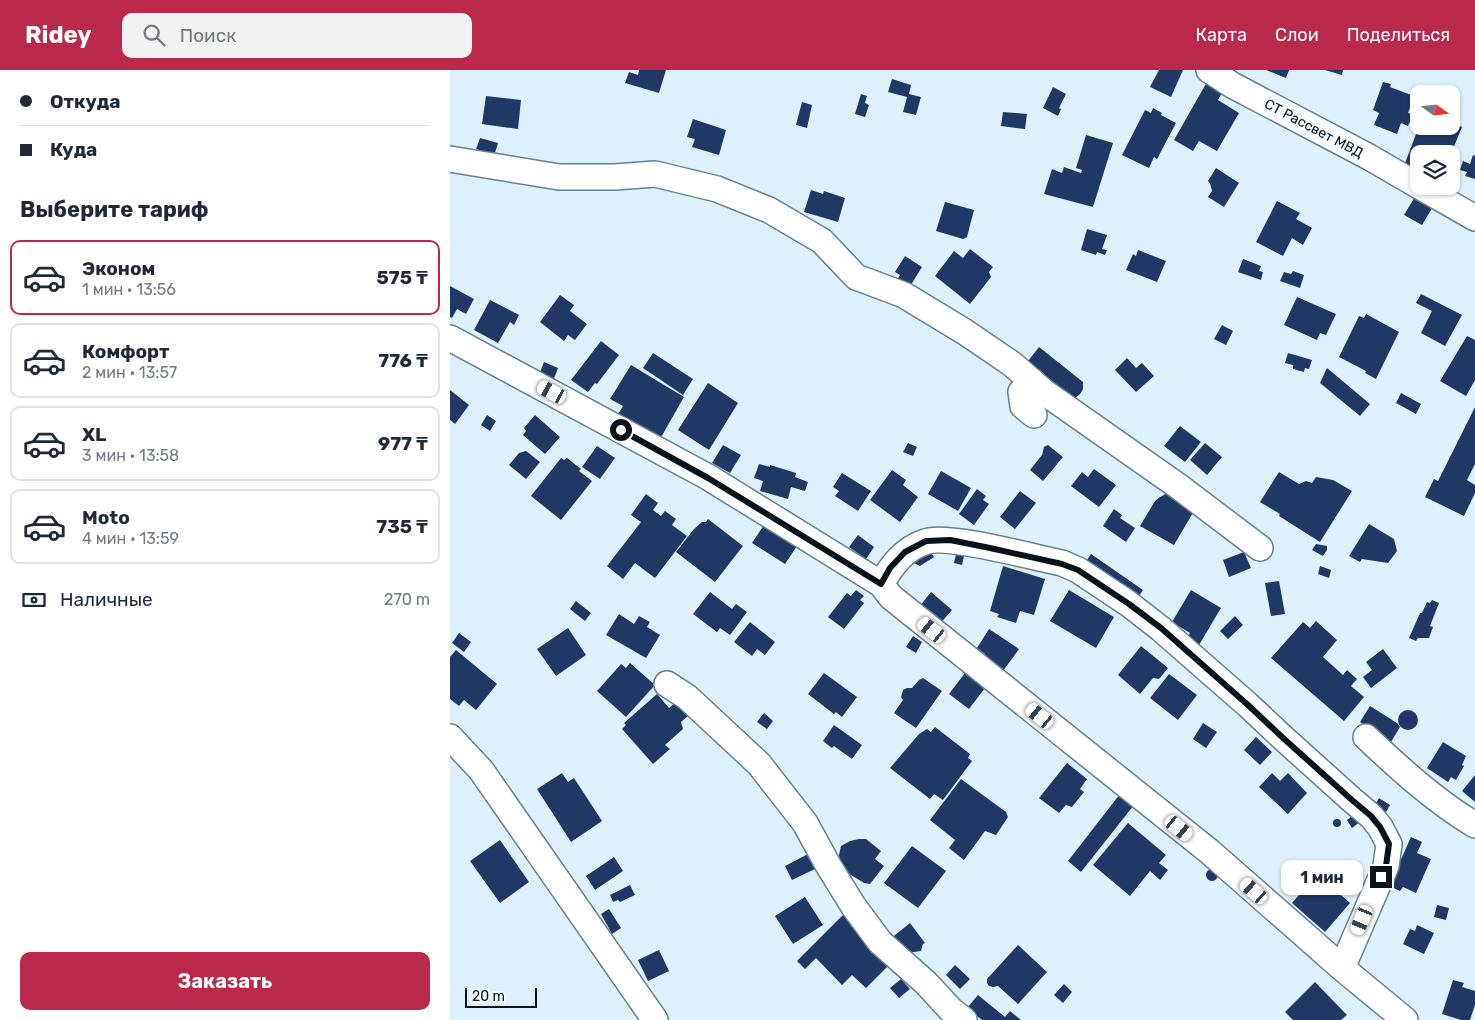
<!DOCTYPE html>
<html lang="ru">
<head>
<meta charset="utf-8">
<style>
	body { margin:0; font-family:Rubik,sans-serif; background:#f2f2f3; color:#1f2937; height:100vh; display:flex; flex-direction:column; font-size:19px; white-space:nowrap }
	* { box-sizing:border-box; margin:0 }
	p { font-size:16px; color:#747a83 }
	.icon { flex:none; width:28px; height:28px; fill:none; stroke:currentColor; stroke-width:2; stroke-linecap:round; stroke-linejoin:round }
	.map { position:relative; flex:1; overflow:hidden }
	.details { display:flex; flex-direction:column; background:#fff; width:450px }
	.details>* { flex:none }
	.hud { display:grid; align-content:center; height:110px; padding:0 20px; background:#fff }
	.needle { width:32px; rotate:105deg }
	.fabs { position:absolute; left:960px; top:15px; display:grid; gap:10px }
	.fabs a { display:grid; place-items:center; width:50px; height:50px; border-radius:10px; background:#fff; box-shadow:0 1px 4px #0004; font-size:25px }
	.scale { position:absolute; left:15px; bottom:12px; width:72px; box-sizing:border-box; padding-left:5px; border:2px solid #081319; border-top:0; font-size:14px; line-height:18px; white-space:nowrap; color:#081319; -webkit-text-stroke:4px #f4fbfe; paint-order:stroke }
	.end { position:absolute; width:22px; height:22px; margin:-11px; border:6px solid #081319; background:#fff; box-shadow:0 0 0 2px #fff }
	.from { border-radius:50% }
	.bubble { position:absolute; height:35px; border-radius:10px; background:#fff; box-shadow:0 1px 4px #0004; font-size:16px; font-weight:700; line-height:35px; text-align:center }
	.car { position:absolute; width:15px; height:30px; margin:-15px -8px; border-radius:6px; box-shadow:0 0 4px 1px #0007; background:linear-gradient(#fff 24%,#345 0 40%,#fff 0 76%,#345 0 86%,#fff 0) }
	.hud b { display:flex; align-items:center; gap:18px; height:48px; font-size:19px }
	.hud b+b { border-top:1px solid #e0e1e3 }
	.hud i { width:12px; height:12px; background:#1f2937 }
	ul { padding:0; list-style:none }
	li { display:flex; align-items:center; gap:15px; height:75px; margin:0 10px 8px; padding:0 10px; border:2px solid #e0e1e3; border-radius:10px }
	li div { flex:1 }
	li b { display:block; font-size:19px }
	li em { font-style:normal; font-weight:700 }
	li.on { border-color:#ba294b }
	li>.icon { width:45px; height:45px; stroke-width:1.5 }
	h2 { padding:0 20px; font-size:22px; line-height:60px }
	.pay { display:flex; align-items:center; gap:12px; height:55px; padding:0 20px; font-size:19px }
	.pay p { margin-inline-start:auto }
	.cta { display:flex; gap:10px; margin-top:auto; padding:10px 20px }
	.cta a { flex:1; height:58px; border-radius:10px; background:#ba294b; color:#fff; font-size:20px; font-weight:700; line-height:58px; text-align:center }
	header { display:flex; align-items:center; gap:30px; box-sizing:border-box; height:70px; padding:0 25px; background:#ba294b; color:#fff }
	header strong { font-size:24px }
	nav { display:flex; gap:28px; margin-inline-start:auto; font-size:18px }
	.search { width:350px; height:45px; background:#f2f2f3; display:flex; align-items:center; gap:12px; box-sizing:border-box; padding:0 18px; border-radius:10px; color:#747a83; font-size:19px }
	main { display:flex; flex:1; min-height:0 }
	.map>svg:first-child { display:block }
	.building { fill:#1f3865 }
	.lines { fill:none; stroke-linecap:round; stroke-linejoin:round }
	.street-casing { stroke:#648091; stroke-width:28 }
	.street { stroke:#fff; stroke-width:25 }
	.route { stroke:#081319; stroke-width:6 }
	.labels { text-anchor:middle; stroke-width:5; stroke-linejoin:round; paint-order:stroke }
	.street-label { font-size:14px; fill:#081319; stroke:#f4fbfe }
</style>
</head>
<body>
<header>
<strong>Ridey</strong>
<div class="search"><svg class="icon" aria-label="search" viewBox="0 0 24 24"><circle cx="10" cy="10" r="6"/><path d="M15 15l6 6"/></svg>Поиск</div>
<nav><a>Карта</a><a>Слои</a><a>Поделиться</a></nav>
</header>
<main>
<section class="details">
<div class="hud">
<b><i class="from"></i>Откуда</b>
<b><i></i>Куда</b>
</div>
<h2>Выберите тариф</h2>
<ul>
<li class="on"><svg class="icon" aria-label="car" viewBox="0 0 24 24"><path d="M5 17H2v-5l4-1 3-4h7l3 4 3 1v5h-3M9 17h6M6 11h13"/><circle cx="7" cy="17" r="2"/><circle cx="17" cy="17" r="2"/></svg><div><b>Эконом</b><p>1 мин · 13:56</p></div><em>575 ₸</em></li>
<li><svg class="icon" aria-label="car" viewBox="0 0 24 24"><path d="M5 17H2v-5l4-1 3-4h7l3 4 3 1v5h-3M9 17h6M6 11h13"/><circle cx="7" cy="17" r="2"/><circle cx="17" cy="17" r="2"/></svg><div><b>Комфорт</b><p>2 мин · 13:57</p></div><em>776 ₸</em></li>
<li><svg class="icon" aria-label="car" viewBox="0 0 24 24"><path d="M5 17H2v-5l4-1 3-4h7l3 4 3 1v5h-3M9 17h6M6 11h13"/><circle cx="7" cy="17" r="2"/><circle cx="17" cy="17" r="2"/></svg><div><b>XL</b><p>3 мин · 13:58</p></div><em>977 ₸</em></li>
<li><svg class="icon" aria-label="car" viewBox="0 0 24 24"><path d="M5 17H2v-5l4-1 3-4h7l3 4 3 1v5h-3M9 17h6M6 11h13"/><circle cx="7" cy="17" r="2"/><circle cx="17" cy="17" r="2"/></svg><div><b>Moto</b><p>4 мин · 13:59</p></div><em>735 ₸</em></li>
</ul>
<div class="pay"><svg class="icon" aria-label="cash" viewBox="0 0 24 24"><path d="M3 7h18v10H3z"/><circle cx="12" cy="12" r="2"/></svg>Наличные<p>270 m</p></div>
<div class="cta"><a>Заказать</a></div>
</section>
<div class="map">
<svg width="1025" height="950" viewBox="0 0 1025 950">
	<rect width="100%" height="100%" fill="#ddf0fb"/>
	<path class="building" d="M189 0H216L209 23 175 13 179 2 188 5Z
		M709 0H733L721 27 700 17Z
		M816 0H839L836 8Z
		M875 0H893L892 5Z
		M442 9 461 15 459 24 471 27 466 45 453 42 457 27 438 22Z
		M757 12 773 21 768 30 789 43 767 81 749 71 743 81 724 70Z
		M933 12 941 14 940 17 964 26 958 43 963 44 958 56 951 53 947 64 924 55 929 43 923 40Z
		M603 17 616 24 609 38 611 39 608 46 593 38Z
		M411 24 417 26 415 33 419 35 415 47 405 44Z
		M36 26 71 30 68 59 32 54Z
		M352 32 362 35 357 58 346 55Z
		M703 38 712 43 711 45 726 53 707 89 704 87 699 98 672 85 695 40 701 43Z
		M553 42 577 44 575 59 551 56Z
		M243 49 276 60 269 85 242 77 245 69 237 67Z
		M1001 53 1012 57 1001 84H969L968 102 954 96 969 56H1001Z
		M636 65 663 73 643 137 594 124 602 99 612 103 614 97 631 103 632 100 626 98Z
		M30 68 48 73 44 86 29 82V80L26 79Z
		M1023 85 1025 86V109L1015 106 1017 102 1010 100 1013 91 1020 94Z
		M766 98 789 113 774 137 758 127 762 121 760 113 758 111Z
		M361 120 373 124 374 121 395 128 388 152 354 142Z
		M966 125 984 135 972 155 954 145Z
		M827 131 850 143 846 149 862 158 853 175 842 168 833 186 806 172Z
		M495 132 524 140 517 167 513 169 486 161Z
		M637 159 657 165 652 179 657 180 655 185 647 182 646 185 631 180Z
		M520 179 543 197 539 202 541 207 520 234 485 206 504 181 513 188Z
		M688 180 716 191 707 212 676 200 683 184 686 186Z
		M455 186 472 197 459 218 447 210 450 205 445 202Z
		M793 189 811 196 809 201 813 202 811 210 788 202Z
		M843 201 854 205 850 218 830 211 834 202 841 204Z
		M0 216 24 229 16 244 7 239 2 248 0 247Z
		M971 224 1012 245 995 276 971 263 982 241 966 233Z
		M110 225 124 235 120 241 137 254 125 270 118 265 114 271 90 252Z
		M847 227 886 244 876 265 870 263 867 270 834 255Z
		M40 230 69 245 64 255 60 252 48 273 24 260Z
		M916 244 949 262 926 309 915 303 916 301 889 287 909 246 914 248Z
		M772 255 783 261 776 275 764 269Z
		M1017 266 1025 270V310L1016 326 990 311Z
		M151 271 169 285 147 314 145 313 138 322 121 310Z
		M589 277 633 312V319L630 324 624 329 575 295Z
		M203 283 243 309 233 325 193 298Z
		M838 283 862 290 859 299 855 298 854 302 843 299V295L835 293Z
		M677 288 686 298 692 293 704 306 686 322 665 300Z
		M94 292 108 298 103 311 89 305Z
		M181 295 234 327 206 376 164 351 173 336 160 329Z
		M877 298 920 334 910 346 870 313Z
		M258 313 288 333 259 380 228 360Z
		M0 320 19 335 5 354 0 350Z
		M951 323 971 334 966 344 946 333Z
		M1025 337V394L1017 410 1025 415V423L1014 446 975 427 984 409 988 411Z
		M37 345 46 351 40 361 31 355Z
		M85 345 110 367 95 384 73 365 76 361 74 358Z
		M730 356 751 372 735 392 714 376Z
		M458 373 467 377 463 386 453 382Z
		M755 373 772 387 757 405 740 390Z
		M273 375 291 385 280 403 262 393Z
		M598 375 613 387 593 411 580 400 592 385 594 377Z
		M147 376 165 388 150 409 132 397Z
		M76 381 90 392 76 409 59 395 69 383Z
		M111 388 114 390 117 388 131 399 129 401 142 411 111 450 81 426Z
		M309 394 320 397V395L346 403 345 407 358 412 355 421 341 417 338 429 310 421 313 411 304 408Z
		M644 399 666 415 649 437 621 416 632 402 638 407Z
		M442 400 456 410 453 415 468 427 450 452 420 430Z
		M491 401 521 418 508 441 478 424Z
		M829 402 849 414 856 411 862 413 866 407 883 410 902 421 870 472 829 446 830 444 810 432Z
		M392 403 421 421 408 441 385 426 389 421 383 417Z
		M527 419 536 426 533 430 539 434 524 455 509 444Z
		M718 419 747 436 724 475 690 456 705 431 710 427 714 425Z
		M570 421 586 433 565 459 550 447Z
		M196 424 208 433 203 440 211 446 215 441 226 449 222 455 237 466 205 508 185 493 173 509 157 496 191 452 181 445Z
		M664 439 672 445 670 448 685 458 676 472 653 456Z
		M258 449 293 476 265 512 226 482 244 459 252 452H256Z
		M919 454 944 469 947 481 938 493 912 489 910 492 899 486Z
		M314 455 347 476 335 494 302 473Z
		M408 465 424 477 416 489 399 477Z
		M866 474 877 476V480L873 486 862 480Z
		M478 479 484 487 470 496 464 493V489Z
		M794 482 801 498 779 507 773 490Z
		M506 484 514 486 512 495 504 493Z
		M641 484 693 520 685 532 633 496Z
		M553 496 595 509 584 545 570 541 566 553 547 547 549 544 540 541Z
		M870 496 881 500 879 508 868 504Z
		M829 511 835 544 821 546 815 513Z
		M406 520 414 526 410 530 414 533 394 559 378 547 397 523 401 526Z
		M619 520 664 547 646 578 600 551Z
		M741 520 771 538 749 575 737 568 740 563 722 552Z
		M260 522 282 539 286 534 297 542 280 565 270 558 267 562 243 544Z
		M481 522 502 540 489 555 469 537Z
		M982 530 989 533 980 556 983 557 979 568H968L966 571 959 568 970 543H972L977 532 980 533Z
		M126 531 141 543 135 551 120 539Z
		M169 544 184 554 189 546 200 552 197 557 210 565 196 588 156 565Z
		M785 546 793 555 778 569 770 561Z
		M866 551 887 570 873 587 893 605 897 600 907 609 901 616 914 627 894 651 821 588 853 552 860 558Z
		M300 552 325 572 315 585 307 579 302 586 284 572Z
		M118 558 136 585 106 606 87 579Z
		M539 559 569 579 553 601 534 589 535 584 527 578Z
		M9 563 21 572 14 582 2 573Z
		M463 566 472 572 466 583 456 577Z
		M691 576 718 598 709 609 703 608 690 624 668 605Z
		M933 579 947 598 921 618 913 607 922 600 916 592Z
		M6 580 47 614 26 640 14 630 9 636 0 629V587Z
		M180 593 205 615 176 647 147 621 171 594 176 598Z
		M374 603 407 627 392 647 386 642 384 644 358 624Z
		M515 603 535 618 519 639 499 624Z
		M719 604 747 625 728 650 700 628Z
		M473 608 492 621 466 658 444 643 453 630 451 627 453 620 457 618H462L469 610Z
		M207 624 219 638 226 632 238 646 231 652 233 659 215 675 220 679 203 694 172 659 176 655 174 653Z
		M920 636 947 653 950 657 941 672 910 652Z
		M948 650a10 10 0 1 1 20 0a10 10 0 1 1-20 0Z
		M314 643 323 651 317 659 307 652Z
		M753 653 767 662 756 678 743 669Z
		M384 655 412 675 402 689 384 676 382 678 373 671Z
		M485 657 520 684 518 688 522 691 493 730 484 724 480 729 440 698 469 664 477 659 481 662Z
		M806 667 822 682 810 695 794 680Z
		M993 672 1016 686 1012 695 1014 696 1006 710 1001 707 998 712 977 698Z
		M617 693 637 709 630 719 634 722 622 737 616 735 609 743 589 728Z
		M112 703 118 712 124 708 152 751 121 772 87 719Z
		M822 703 830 711 838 703 857 723 838 744 809 717Z
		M1025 705V732L1012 721Z
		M511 709 556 742 558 747 546 765 535 761 514 790 499 778 505 770 480 750Z
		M670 724 684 735 631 802 618 791Z
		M929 728 940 735 936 742 925 735Z
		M906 743 911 751 902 758 897 750Z
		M883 753a4 4 0 1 1 8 0a4 4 0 1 1-8 0Z
		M678 753 716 785 709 793 718 800 710 810 700 801 680 826 643 795Z
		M961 767 972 772 967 783 981 789 966 823 953 817 950 821 939 816Z
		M409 769H416L431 781 425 789 434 796 420 814 414 813 393 800 390 794 389 785 391 776 400 771Z
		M50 770 79 812 50 833 20 791Z
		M462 776 496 801 468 838 434 813Z
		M360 783 367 798 342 810 335 796Z
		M164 787 173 801 145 820 136 806Z
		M756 805a6 6 0 1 1 12 0a6 6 0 1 1-12 0Z
		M867 804 900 833 875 862 842 833Z
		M180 815 185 825 170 832 168 830 163 832 160 825Z
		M355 827 373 855 343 874 325 846Z
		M987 835 999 838 996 850 984 847Z
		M159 839 171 858 162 864 151 844Z
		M394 844 442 892 416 918 402 905 392 915 366 888 355 899 347 891Z
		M460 853 475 873 473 874 471 881 457 883 439 870Z
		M967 855 984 863 974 884 953 874 960 859 965 861Z
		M568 875 597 902 568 934 548 916 543 917 539 916 537 913V909Z
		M209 880 219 901 198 911 188 890Z
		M505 895 520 909 510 919 496 905Z
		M451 909 460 919 449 928 440 918Z
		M1003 910 1014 913 1012 917 1025 921V935L1020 950H1011L992 944Z
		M865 912 897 945 891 950H843L835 942Z
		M614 914 622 922 613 933 604 925Z
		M528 925 555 947 560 941 571 950H532L517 938Z"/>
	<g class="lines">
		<defs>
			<path id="street" d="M759 0 782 15 919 87 969 116
				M0 89 109 107H165L205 104 267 119 319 140 372 171 406 207 454 225 515 262 562 294 594 322 728 416 810 478
				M969 116 1025 148
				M0 268 258 407 431 514 441 527 760 782 892 898 955 950
				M582 311 571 322 573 336 584 345
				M431 514C442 495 454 479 475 472 496 463 585 488 612 493L628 500 679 534 711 559 798 635 832 667 902 730 921 746 930 757 939 774 936 796 892 898
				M217 614 237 627 309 694 355 753 378 795 404 837 430 872 476 913 501 940 514 950
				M0 667 31 700 205 950
				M916 667C950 699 985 731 1025 755"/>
		</defs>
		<use href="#street" class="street-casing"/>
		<use href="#street" class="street"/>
	</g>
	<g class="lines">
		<path class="route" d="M171 360 258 408 431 514 440 498 455 482 476 471 500 470 540 478 612 494 628 500 679 534 711 558 798 635 832 667 902 730 921 746 930 757 939 774 936 796 931 807"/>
	</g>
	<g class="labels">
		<g class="street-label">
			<text transform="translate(864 58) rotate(28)" y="5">СТ Рассвет МВД</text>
		</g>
	</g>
</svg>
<div class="fabs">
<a><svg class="needle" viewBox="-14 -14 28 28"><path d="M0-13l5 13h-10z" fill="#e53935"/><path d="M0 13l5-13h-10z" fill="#747a83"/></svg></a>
<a><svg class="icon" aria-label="layers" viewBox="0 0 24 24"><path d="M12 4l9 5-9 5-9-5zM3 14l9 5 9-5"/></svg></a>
</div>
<div class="scale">20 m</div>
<i class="end from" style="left:171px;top:360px"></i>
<i class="end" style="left:931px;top:807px"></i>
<div class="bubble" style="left:831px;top:790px;width:82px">1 мин</div>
<i class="car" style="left:102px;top:322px;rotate:298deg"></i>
<i class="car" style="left:482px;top:560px;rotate:309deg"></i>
<i class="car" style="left:590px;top:646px;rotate:309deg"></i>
<i class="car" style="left:729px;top:758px;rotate:129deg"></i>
<i class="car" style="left:804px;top:821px;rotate:311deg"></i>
<i class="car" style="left:912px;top:850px;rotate:203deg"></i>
</div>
</main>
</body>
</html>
